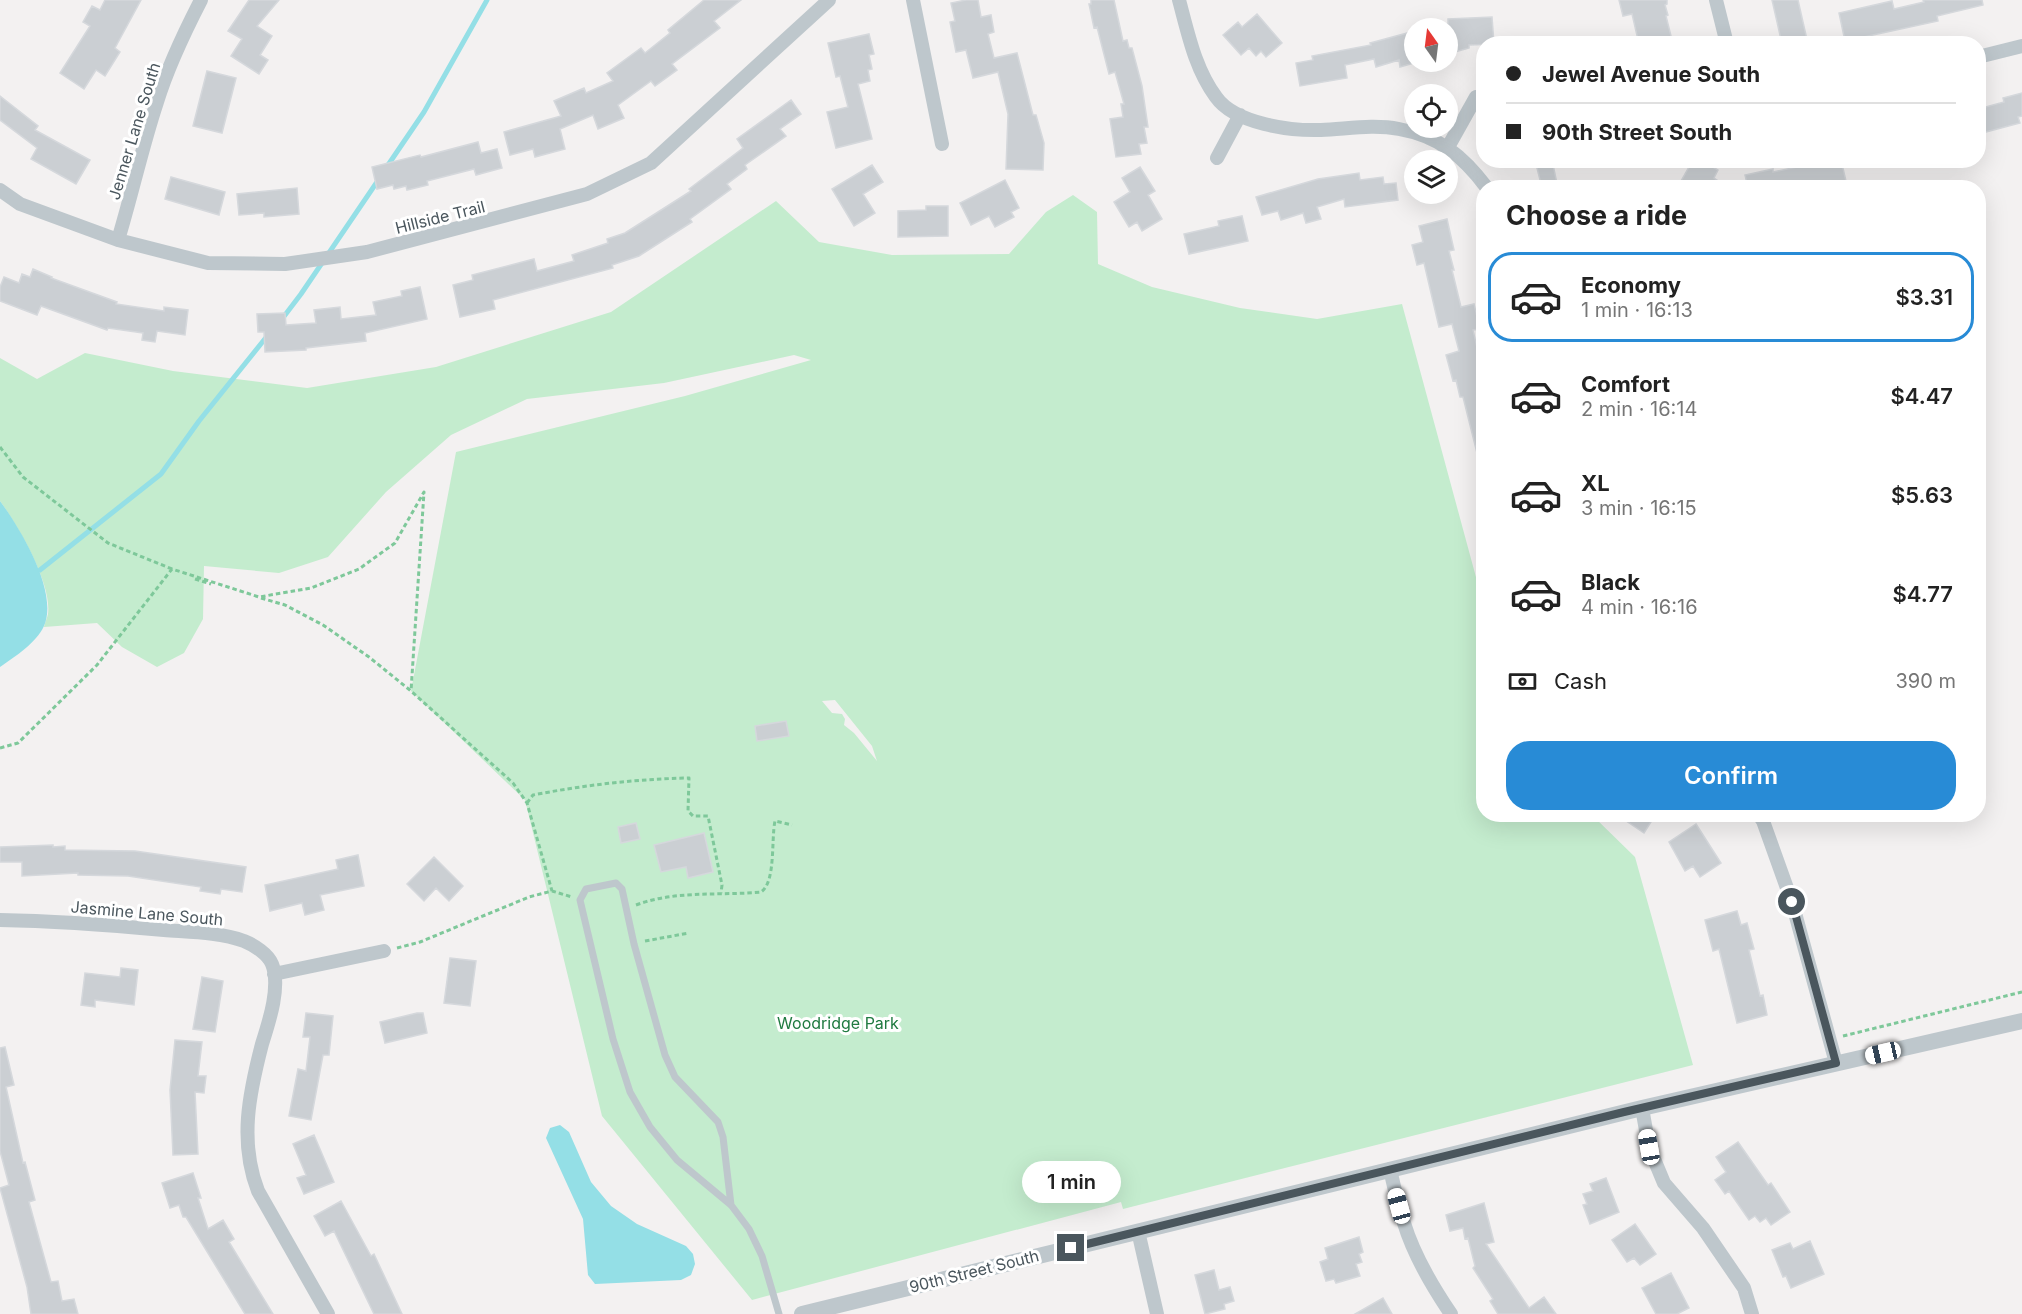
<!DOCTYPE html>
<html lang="en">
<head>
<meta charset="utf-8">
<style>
	body { margin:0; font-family:Inter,sans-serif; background:#f6f6f6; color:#222; height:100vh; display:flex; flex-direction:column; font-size:22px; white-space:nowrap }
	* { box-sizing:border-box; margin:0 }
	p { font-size:20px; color:#767676 }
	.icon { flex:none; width:33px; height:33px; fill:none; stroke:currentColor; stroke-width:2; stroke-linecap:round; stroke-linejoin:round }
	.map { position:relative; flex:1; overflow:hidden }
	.sheet { position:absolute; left:1476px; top:180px; width:510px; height:642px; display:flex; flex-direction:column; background:#fff; border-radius:24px; box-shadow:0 6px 24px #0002 }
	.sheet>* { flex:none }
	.top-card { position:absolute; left:1476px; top:36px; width:510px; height:132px; border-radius:24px; box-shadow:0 6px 24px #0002; display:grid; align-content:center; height:132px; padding:0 30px; background:#fff }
	.needle { width:39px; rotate:346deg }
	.tools { position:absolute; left:1404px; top:18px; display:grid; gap:12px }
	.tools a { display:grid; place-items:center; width:54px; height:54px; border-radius:50%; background:#fff; box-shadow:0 6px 24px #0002; font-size:30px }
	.end { position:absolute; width:27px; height:27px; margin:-14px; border:8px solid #4a565d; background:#fff; box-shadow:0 0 0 3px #fff }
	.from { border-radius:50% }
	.bubble { position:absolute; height:42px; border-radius:21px; background:#fff; box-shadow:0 6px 24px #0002; font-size:20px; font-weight:600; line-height:42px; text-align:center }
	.car { position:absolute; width:18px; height:36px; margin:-18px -9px; border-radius:8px; box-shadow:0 0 4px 2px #0007; background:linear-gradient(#fff 24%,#345 0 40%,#fff 0 76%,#345 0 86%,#fff 0) }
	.top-card b { display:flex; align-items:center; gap:21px; height:57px; font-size:22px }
	.top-card b+b { border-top:2px solid #e0e0e0 }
	.top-card i { width:15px; height:15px; background:#222 }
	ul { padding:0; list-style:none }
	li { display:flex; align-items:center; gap:18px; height:90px; margin:0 12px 9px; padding:0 18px; border:3px solid transparent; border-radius:24px }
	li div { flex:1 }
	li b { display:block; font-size:22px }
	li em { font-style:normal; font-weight:600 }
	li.on { border-color:#288bd6 }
	li>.icon { width:54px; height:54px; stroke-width:1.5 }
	h2 { padding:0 30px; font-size:27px; line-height:72px }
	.pay { display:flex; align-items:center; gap:15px; height:66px; padding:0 30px; font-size:22px }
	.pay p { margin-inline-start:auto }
	.primary-button { display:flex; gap:12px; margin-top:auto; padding:12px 30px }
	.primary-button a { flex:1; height:69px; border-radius:24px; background:#288bd6; color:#fff; font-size:24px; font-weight:600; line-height:69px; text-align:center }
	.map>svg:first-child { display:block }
	.green { fill:#c4ecce; fill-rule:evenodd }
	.water { fill:#94dfe6 }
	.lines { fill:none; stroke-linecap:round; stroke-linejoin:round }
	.stream { stroke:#94dfe6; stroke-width:5 }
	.building { fill:#cbcfd3; stroke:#d5d8dc; stroke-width:1.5 }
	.path { stroke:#7ec89a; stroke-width:3; stroke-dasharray:4.5 3; stroke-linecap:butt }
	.service { stroke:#bec7cc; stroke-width:7 }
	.minor { stroke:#bec7cc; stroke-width:14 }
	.tertiary { stroke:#bec7cc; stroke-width:16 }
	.route { stroke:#4a565d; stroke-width:8 }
	.labels { text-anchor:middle; stroke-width:6; stroke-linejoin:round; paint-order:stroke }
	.street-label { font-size:16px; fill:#4a565d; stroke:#fff }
	.park-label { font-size:16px; fill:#1f7a40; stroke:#fff }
</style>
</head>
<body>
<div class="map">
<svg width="2022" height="1314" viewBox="0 0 2022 1314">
	<rect width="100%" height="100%" fill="#f3f1f1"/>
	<path class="green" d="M1073 195 1097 212 1098 264 1152 287 1240 308 1317 319 1402 304 1483 603 1484 814 1592 815 1635 857 1693 1065 1123 1209 1121 1202 752 1300 602 1116 525 800 411 691 456 452 685 396 811 360 794 355 664 383 527 399 451 435 386 492 328 557 279 573 204 566 203 619 184 653 157 667 122 647 97 623 44 627C45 623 47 618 48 614 52 583 18 526 0 501V358L37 379 85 353 173 371 307 388 436 367 611 312 776 201 819 242 892 255 1009 254 1046 212ZM835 700 872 746 877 761 854 733 844 725 845 719 842 714 832 713 822 701Z"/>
	<path class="water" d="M0 501C20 528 59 592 44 626 36 643 16 656 0 667Z
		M560 1125 569 1132 591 1182 611 1206 637 1224 686 1246 693 1254 695 1264 691 1275 681 1280 595 1284 588 1275 583 1219 546 1138 550 1128Z"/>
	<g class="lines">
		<path class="stream" d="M386 168 424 112 487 0
			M282 319 301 294 379 179
			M40 570 161 474 199 421 268 335"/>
	</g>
	<path class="building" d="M105 0H141L115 48 120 52 105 76 96 70 84 89 60 73 90 26 83 22 92 6 100 10Z
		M249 0H279L257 26 272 36 260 55 268 60 259 74 231 56 242 39 228 31Z
		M704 0H741L714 21 720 28 672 64 677 70 655 86 651 81 618 105 624 118 598 129 593 115 560 129 565 149 535 157 533 149 510 155 504 132 561 116 554 101 584 88 586 93 613 81 607 73 641 48 645 53 670 33 668 30Z
		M966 0H978L981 17 991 15 994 32 988 34 994 58 1017 53 1033 115H1036L1044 143 1043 170 1006 169 1008 114 998 72 973 78 966 50 956 52 950 22 955 21 951 3Z
		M1091 0H1114L1123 41 1127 40 1129 48H1132L1142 86 1148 127H1144L1147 143 1139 144 1141 154 1116 157 1110 119 1123 117 1121 104H1124L1115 72 1109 74 1097 27 1094 28 1089 4H1091Z
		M1619 0H1667V4L1665 5 1668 15 1666 16 1673 44H1639L1632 14 1623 16Z
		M1772 0H1798L1808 44H1782Z
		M1923 0H1982L1983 5 1937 16 1938 21 1845 41 1839 13 1892 1 1894 9 1924 2Z
		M1257 14 1282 43 1266 57 1261 51 1256 56 1249 48 1241 55 1223 35 1238 22 1242 27Z
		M1492 17 1494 44 1469 45V48L1448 54V19Z
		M1411 32 1414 46V63L1400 67 1399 60 1376 67 1374 59 1345 65 1347 78 1300 86 1296 63 1313 60 1312 56 1371 45 1370 43Z
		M869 34 874 54 869 55 872 69 868 70 870 81 858 84 872 139 836 148 827 112 848 107 840 76 836 77 828 43Z
		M207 71 236 78 222 133 193 126Z
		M2022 93V116L2018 117 2020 123 1982 133 1978 122V109L2004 102 2003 98Z
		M0 96 38 126 35 130 90 160 76 184 31 159 37 148 0 120Z
		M791 100 801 114 780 129 786 136 745 165 747 169 727 184 731 189 690 219 692 222 639 256 612 265 613 268 493 300 495 309 460 317 453 285 473 280 472 275 534 259 537 271 574 261 572 255 608 243 607 239 625 233 691 191 689 189 743 148 737 139Z
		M478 142 481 153 497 149 502 168 476 175 474 169 427 181 428 185 407 190 406 186 394 189 393 185 377 189 372 167 420 155 421 157Z
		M1535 160H1552L1558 188H1542Z
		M1693 160H1701L1718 170 1714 178 1729 188H1677Z
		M1817 160H1841L1846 181 1821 188H1748L1745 175 1773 169V172L1806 165 1805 164Z
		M872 165 883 182 863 194 875 213 854 226 832 189Z
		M1140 167 1155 191 1148 195 1162 219 1142 231 1137 222 1129 227 1114 202 1130 192 1122 178Z
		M1359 173 1360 180 1383 177 1384 184 1396 183 1398 200 1345 207 1344 199 1317 207 1321 219 1306 223 1303 213 1281 220 1278 211 1262 215 1256 197 1318 179Z
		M171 177 225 192 219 215 165 199Z
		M1005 180 1019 208 1011 212 1014 217 995 227 989 216 971 225 960 203Z
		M297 188 299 214 264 217V213L239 215 237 194Z
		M926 206H948V236L898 237V211L926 210Z
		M1242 216 1248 241 1189 254 1184 234 1219 226 1218 221Z
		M1447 219 1454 250 1449 251 1454 270H1452L1461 307 1474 304 1480 329 1473 330 1479 356 1484 355V460L1479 461 1463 397H1460L1456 380 1453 381 1446 355 1459 351 1452 324 1439 327 1424 263 1417 265 1412 245 1423 242 1419 226Z
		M33 269 52 277 51 278 117 302 116 304 164 311V307L188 310 185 335 157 331 155 342 142 340 143 333 108 328 107 330 41 306 37 315 0 301V287L4 277 19 283 22 274 30 277Z
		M420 287 427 319 365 333 366 341 306 348V350L265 352 264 332H258L257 314 285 313 286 325 316 323 314 310 340 307 341 319 376 315 373 302 402 296 401 291Z
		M786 721 789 736 757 741 755 726Z
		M1616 814H1656L1644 833Z
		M636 823 640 839 621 843 618 827Z
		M1696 824 1721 863 1700 877 1693 866 1685 871 1669 842Z
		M704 833 713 872 688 878 686 867 661 872 654 845Z
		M53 845V847L65 846V850L135 851 246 867 242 892 221 889 220 894 200 891 201 887 128 876 78 875V873L22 876V862H0V847Z
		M358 855 364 886 320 895 324 910 305 915 302 903 270 911 265 885 338 869 336 860Z
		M434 857 463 886 449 901 436 888 424 901 407 884Z
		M1737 911 1741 925 1747 923 1754 949 1749 950 1760 996 1763 995 1767 1015 1737 1023 1719 949 1713 951 1705 920Z
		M450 958 476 961 470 1006 444 1003Z
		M121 968 138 970 134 1005 95 1000V1007L81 1005 85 973 120 977Z
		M202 977 223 981 215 1032 193 1029Z
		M306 1013 333 1016 329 1055H323L311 1120 289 1116 298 1069 306 1071 310 1037H303Z
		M417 1013H423L427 1033 385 1043 380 1022Z
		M175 1040 202 1042 198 1076H206L204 1093 195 1092 198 1154 173 1155 170 1090Z
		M5 1047 14 1085 6 1087 23 1163 25 1162 35 1200 29 1202 51 1282 58 1281 62 1301 74 1299 78 1314H31L27 1287 0 1188 9 1185 0 1151V1048Z
		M314 1135 334 1182 304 1194 297 1178 306 1175 293 1144Z
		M1738 1142 1768 1185 1771 1183 1790 1212 1771 1225 1766 1218 1760 1222 1755 1216 1749 1220 1729 1191 1725 1194 1715 1180 1726 1172 1716 1157Z
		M193 1173 201 1198H198L208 1229 223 1220 234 1239 229 1242 273 1314H245L186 1217H183L179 1205 170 1208 162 1183Z
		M1606 1178 1619 1212 1590 1224 1583 1205 1587 1204 1583 1194 1593 1191 1590 1184Z
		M341 1201 371 1256 374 1254 402 1314H374L334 1231 325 1236 314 1216Z
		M1484 1203 1494 1242 1486 1244 1529 1308 1544 1297 1556 1314H1498L1490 1301 1493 1299 1473 1268 1475 1266 1468 1238 1465 1239 1463 1228 1450 1231 1446 1215Z
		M1635 1224 1656 1254 1640 1265 1634 1258 1627 1262 1612 1240Z
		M1359 1237 1363 1252 1359 1254 1362 1262 1356 1264 1360 1276 1336 1283 1334 1279 1326 1281 1320 1262 1328 1259 1325 1248Z
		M1810 1241 1824 1274 1791 1288 1786 1276 1783 1277 1772 1250 1790 1243 1793 1249Z
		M1214 1270 1219 1290 1230 1287 1234 1301 1224 1304 1225 1309 1205 1314 1195 1275Z
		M1671 1273 1689 1308 1677 1314H1656L1642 1288Z
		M1383 1298 1392 1314H1355Z"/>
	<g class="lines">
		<path class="path" d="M0 447 23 477 108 543 172 569
			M195 579 211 584
			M261 598 285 605 323 625 369 657 411 691 513 783 527 803 552 891
			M0 748 18 743 97 665 172 569 259 597 311 588 359 569 395 543 424 492 411 691
			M527 803 533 795C585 785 636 779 689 778L688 811 693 816H708L722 885 721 893
			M636 905C676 890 719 896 761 892 776 882 771 840 775 821L792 825
			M645 941 689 933
			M397 948 420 942 529 897 552 891 572 897
			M1843 1036 2022 992"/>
		<path class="service" d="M731 1205 723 1137 718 1122 675 1077 665 1055 634 944 622 889 616 883 586 889 580 900 613 1039 630 1092 650 1127 677 1160 731 1205 749 1229 762 1256 779 1314"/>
		<path class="minor" d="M913 0 942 144
			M1179 0C1188 33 1195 69 1216 97 1235 124 1291 131 1321 130 1347 129 1373 124 1399 129 1439 136 1463 156 1487 188
			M1716 0 1727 44
			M1978 57 2022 46
			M1448 147 1476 97
			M1217 158 1240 115
			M0 190 20 204 118 240 208 263 285 264 367 252 587 194 651 163 829 0
			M118 240C132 194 142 147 157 102 168 66 184 33 201 0
			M1758 814 1763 821 1792 902 1836 1063
			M0 920C55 921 109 925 164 930 190 932 219 932 244 941 254 945 268 954 272 964 281 986 269 1022 262 1044 249 1094 239 1142 258 1191L328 1314
			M274 974 384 951
			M1642 1108 1649 1147 1664 1183 1703 1228 1744 1288 1752 1314
			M1390 1169C1394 1187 1398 1205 1404 1223 1414 1256 1432 1286 1451 1314
			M1138 1231 1157 1314"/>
		<path class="tertiary" d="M802 1314 1642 1108 2022 1021"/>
	</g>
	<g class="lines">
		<path class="route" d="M1071 1248 1624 1112 1836 1063 1792 902"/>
	</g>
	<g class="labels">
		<g class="street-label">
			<text transform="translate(134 131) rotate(-73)" y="6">Jenner Lane South</text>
			<text transform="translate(440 217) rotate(-14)" y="6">Hillside Trail</text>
			<text transform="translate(147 913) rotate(5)" y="6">Jasmine Lane South</text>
			<text transform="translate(974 1271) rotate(-14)" y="6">90th Street South</text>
		</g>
		<g class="park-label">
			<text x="838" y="1029">Woodridge Park</text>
		</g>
	</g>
</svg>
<div class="tools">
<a><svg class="needle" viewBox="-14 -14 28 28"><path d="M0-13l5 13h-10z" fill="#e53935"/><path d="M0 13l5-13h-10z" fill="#767676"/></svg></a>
<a><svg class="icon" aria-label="locate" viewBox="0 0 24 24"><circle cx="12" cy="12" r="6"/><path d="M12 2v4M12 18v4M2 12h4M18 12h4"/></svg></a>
<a><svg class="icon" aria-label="layers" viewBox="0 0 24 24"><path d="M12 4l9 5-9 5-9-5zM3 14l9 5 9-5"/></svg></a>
</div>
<i class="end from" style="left:1792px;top:902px"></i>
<i class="end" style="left:1071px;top:1248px"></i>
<div class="bubble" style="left:1022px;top:1161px;width:99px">1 min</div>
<i class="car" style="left:1883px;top:1053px;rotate:257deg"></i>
<i class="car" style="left:1649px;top:1147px;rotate:350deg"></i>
<i class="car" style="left:1399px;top:1206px;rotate:345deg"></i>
<div class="top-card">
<b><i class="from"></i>Jewel Avenue South</b>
<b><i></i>90th Street South</b>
</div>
<section class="sheet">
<h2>Choose a ride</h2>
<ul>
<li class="on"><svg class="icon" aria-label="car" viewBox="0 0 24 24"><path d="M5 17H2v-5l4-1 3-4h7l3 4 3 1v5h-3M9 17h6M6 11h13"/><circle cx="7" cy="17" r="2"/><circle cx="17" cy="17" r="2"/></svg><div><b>Economy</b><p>1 min · 16:13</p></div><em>$3.31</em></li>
<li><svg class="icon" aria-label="car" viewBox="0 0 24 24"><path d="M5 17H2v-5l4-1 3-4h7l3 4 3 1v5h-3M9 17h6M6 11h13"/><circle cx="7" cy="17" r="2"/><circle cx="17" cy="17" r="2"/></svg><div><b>Comfort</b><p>2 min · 16:14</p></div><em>$4.47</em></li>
<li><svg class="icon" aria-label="car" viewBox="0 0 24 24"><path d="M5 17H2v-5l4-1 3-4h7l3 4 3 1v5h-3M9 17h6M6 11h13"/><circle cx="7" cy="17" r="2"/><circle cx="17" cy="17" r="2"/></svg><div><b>XL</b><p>3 min · 16:15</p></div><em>$5.63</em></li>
<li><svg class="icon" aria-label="car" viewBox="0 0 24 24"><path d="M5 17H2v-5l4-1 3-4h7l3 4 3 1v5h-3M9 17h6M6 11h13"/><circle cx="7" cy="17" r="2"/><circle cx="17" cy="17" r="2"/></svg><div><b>Black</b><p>4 min · 16:16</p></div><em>$4.77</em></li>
</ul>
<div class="pay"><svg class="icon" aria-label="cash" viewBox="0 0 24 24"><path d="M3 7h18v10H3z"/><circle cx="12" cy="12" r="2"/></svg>Cash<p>390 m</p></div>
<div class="primary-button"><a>Confirm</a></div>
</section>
</div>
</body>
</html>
